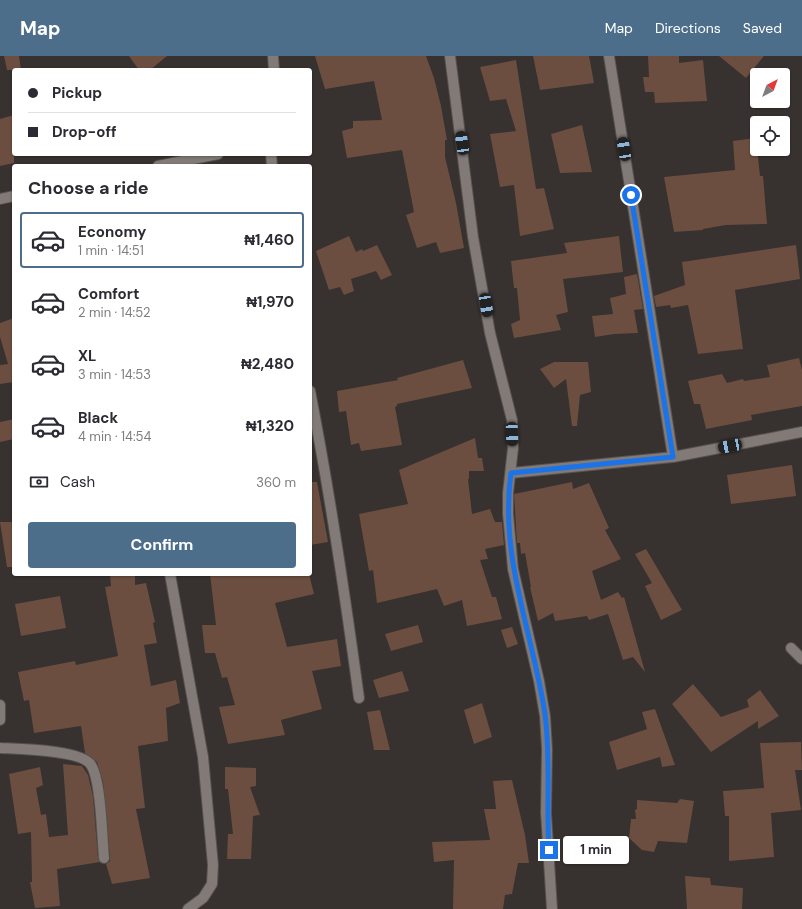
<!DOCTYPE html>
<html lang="en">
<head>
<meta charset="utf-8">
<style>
	body { margin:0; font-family:"DM Sans",sans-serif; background:#f2f2f3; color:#2b2b33; height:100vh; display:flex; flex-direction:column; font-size:15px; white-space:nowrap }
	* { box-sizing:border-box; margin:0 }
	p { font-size:13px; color:#7c7c81 }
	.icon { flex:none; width:22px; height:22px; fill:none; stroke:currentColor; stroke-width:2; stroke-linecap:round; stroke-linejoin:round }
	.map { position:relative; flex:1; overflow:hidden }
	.drawer { position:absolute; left:12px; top:108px; width:300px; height:412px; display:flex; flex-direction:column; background:#fff; border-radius:4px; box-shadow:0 1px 3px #0004 }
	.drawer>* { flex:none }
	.top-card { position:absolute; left:12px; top:12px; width:300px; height:88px; border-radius:4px; box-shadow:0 1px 3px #0004; display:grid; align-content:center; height:88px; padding:0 16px; background:#fff }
	.needle { width:26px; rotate:41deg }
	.buttons { position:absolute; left:750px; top:12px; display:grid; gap:8px }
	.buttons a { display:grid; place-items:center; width:40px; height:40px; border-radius:4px; background:#fff; box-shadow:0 1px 3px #0004; font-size:20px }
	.end { position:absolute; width:18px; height:18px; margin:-9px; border:5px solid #1a73e8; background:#fff; box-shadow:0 0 0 2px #fff }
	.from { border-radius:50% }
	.bubble { position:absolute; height:28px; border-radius:4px; background:#fff; box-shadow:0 1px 3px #0004; font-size:13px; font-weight:700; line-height:28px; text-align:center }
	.car { position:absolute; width:12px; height:24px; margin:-12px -6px; border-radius:5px; box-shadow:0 0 3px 1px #0007; background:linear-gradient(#222 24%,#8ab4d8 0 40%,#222 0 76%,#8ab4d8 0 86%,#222 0) }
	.top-card b { display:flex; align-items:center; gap:14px; height:38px; font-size:15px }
	.top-card b+b { border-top:1px solid #e1e1e2 }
	.top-card i { width:10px; height:10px; background:#2b2b33 }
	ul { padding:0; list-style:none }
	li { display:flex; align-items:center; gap:12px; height:56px; margin:0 8px 6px; padding:0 8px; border:2px solid transparent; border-radius:4px }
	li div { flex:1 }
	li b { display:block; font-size:15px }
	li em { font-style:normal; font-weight:700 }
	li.selected { border-color:#4d6e8b }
	li>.icon { width:36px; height:36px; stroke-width:1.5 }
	h2 { padding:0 16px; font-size:18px; line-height:48px }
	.pay { display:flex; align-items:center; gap:10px; height:44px; padding:0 16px; font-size:15px }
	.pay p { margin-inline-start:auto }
	.primary-button { display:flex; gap:8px; margin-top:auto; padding:8px 16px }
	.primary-button a { flex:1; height:46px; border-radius:4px; background:#4d6e8b; color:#fff; font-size:16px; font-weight:700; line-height:46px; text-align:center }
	header { display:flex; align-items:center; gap:24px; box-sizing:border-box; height:56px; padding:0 20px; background:#4d6e8b; color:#fff }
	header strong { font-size:19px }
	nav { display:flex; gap:22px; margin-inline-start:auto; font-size:14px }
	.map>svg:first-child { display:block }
	.building { fill:#6b4e40 }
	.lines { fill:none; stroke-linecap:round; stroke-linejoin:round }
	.minor-casing { stroke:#55504e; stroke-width:12 }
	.minor { stroke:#817a76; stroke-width:10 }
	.route { stroke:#1a73e8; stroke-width:5 }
</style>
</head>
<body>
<header>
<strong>Map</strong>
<nav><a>Map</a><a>Directions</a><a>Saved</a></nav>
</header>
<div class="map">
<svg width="802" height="853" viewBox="0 0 802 853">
	<rect width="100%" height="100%" fill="#37312f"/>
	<path class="building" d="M4 0H19L21 14H7Z
		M129 0H167L150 14H139Z
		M315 0H426L434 22 441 50 447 84H445V101L456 147 464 192 440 197 436 186 417 192 406 159 414 156 402 94 347 102 342 75 353 72V65L382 64 374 25 325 33Z
		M533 0H589L594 27 540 34Z
		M648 0H679V7L703 4 707 45 655 47 654 36H645L643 21H649Z
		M719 0H764L746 22Z
		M516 4 536 133 544 132 554 173 520 180 514 129 500 131 490 78 516 75 506 43 490 45 480 11Z
		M14 59V107L0 110V63Z
		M582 69 592 116 560 117 551 78Z
		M756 82 760 120H763L767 168 726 169 703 173V174L674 176 664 121 735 114 733 85Z
		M349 180 356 196 362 193 363 195 377 189 392 219 381 224 376 215 351 223 354 235 344 239 340 231 329 234 316 195Z
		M619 180 623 216 563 223 568 256 556 259 561 274 514 282 511 268 520 264 517 232H514L511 205 567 197 564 187Z
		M796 189 800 223 735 234 743 293 698 298 688 249 671 252 670 249 656 251 654 240 685 229 682 206Z
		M637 218 643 253 634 254 638 277 614 278 595 281 592 260 613 258 610 242 626 238 624 221Z
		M14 262V326L0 328V309L8 308 0 281V267Z
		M799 302 802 314V350L751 359 752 364 706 373 700 348H694L688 325 722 318 727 327 743 323 744 325 770 321 767 309Z
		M463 304 472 332 397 348V350L395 351 402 389 361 395 359 387 351 389 346 355 339 356 337 335 398 324 397 322Z
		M554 306H588L591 336 580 339 577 370H572L566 323 554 332 540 313Z
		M14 363V383L0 386V366Z
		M475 382 478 402H482L484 415H469V423H468L472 458 490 453 495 466H502L504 489 485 493 488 503 480 504 492 541H496L502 563 467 570 462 544 444 550 437 533 377 547 373 514 369 515 359 458 408 448 399 414Z
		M792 409 796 440 731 448 727 419Z
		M310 426H317L328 486 310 489Z
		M572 426 573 433 589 427 609 472 605 474 621 503 592 515 601 544 618 536 622 542 624 541 645 616 633 601 623 604 608 558 589 564 587 560 555 565 553 557 538 565 530 531H531L525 497 521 498 520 487H517L514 438Z
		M0 466H14V511H7Z
		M646 493 682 554 661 564 645 530 652 527 635 498Z
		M110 518H135V529L146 527 155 566 153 567 157 587 144 589 151 630 176 624 180 647 166 652 168 685 138 690 145 752 136 753 150 822 112 828 106 808 110 805V802L103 726 97 706 85 697 81 670 34 677 29 644 24 645 18 616 75 605 76 609 118 600 105 531 111 530Z
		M210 518H309L314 538 275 547 287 591 337 583 341 610 312 615 322 653 281 664 285 679 228 688 219 651 235 649 227 621 222 622 215 597H205L202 569H216Z
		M60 540 66 572 21 580 15 548Z
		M418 569 423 586 391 595 385 578Z
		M512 571 518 588 507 592 501 574Z
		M402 615 409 635 379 642 373 624Z
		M693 628 721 661 749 651 747 644 760 634 779 660 758 673V665L711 696 672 648Z
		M482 647 492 681 474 688 464 654Z
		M655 653 675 709 662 711 660 701 617 714 609 686 647 673 642 656Z
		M380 654 390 694H374L367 656Z
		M801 686 802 714H795L801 754 771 757 774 801 729 805V760H725L723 735 764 732 760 687Z
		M63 708 82 710 88 719 93 740 98 802 100 806 57 813 60 850 35 852 30 826H32L31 776 18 778 9 718 40 711 43 729 36 732 41 759 46 758 49 781 68 779Z
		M225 711 256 712V730L250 731 260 759 253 760 251 803H227L228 778H233L228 733H225Z
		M512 724 525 779 529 807H518L512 838 505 839 503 853H453L454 804 434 806 432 786 490 784 484 753H496L493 725Z
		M680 743 694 745 687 787 658 785 654 796 642 794 629 782 631 763H636L635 754 637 753V744L677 747Z
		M685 820 710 822 711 829 743 832 742 853H687Z"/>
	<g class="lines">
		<defs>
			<path id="minor" d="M273 0 274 14
				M450 0 473 181 490 277 512 364 513 392 508 437V458L513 513 539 625 545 660 547 693 546 757 552 853
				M271 98 272 110
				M158 110 218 98
				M0 143 14 140
				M310 335C330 437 345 539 359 642
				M673 401 802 376
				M511 417 673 401 609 0
				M170 518 203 701 213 809 212 828 203 842 188 853
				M791 592 802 603
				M0 649V664
				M0 692C18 693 82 694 91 709 101 724 102 781 104 802"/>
		</defs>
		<use href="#minor" class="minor-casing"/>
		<use href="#minor" class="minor"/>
	</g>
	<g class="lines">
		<path class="route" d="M549 794C546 749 551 703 545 658 533 578 499 500 511 417L673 401 631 139"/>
	</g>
</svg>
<div class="buttons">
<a><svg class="needle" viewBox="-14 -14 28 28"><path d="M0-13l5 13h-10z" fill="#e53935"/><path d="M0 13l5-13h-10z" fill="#7c7c81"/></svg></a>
<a><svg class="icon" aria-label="locate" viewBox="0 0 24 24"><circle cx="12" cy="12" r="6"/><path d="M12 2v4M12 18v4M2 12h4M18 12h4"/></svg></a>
</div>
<i class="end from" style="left:631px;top:139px"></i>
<i class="end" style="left:549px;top:794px"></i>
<div class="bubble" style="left:563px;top:780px;width:66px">1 min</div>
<i class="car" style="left:462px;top:87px;rotate:352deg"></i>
<i class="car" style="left:624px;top:93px;rotate:351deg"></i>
<i class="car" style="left:486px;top:249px;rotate:170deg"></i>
<i class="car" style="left:512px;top:378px;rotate:178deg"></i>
<i class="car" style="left:730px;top:390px;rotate:259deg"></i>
<div class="top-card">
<b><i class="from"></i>Pickup</b>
<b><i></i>Drop-off</b>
</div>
<section class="drawer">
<h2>Choose a ride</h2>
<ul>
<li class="selected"><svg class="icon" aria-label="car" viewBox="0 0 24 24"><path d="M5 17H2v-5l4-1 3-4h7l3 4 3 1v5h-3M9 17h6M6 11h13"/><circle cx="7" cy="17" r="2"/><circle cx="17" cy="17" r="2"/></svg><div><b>Economy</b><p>1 min · 14:51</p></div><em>₦1,460</em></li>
<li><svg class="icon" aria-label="car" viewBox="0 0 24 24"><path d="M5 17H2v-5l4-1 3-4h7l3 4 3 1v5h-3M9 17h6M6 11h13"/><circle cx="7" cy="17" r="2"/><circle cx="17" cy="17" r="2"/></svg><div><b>Comfort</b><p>2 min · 14:52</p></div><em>₦1,970</em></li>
<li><svg class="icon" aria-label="car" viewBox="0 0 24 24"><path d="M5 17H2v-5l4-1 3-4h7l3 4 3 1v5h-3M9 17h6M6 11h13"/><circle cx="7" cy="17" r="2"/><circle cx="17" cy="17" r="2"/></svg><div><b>XL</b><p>3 min · 14:53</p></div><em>₦2,480</em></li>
<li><svg class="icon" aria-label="car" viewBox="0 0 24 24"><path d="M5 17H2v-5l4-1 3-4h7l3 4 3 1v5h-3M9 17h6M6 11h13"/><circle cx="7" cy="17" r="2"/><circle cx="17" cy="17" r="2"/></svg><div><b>Black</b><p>4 min · 14:54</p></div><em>₦1,320</em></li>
</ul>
<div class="pay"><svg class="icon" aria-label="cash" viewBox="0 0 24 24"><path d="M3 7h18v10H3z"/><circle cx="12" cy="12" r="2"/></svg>Cash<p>360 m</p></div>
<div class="primary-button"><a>Confirm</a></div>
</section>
</div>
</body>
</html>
